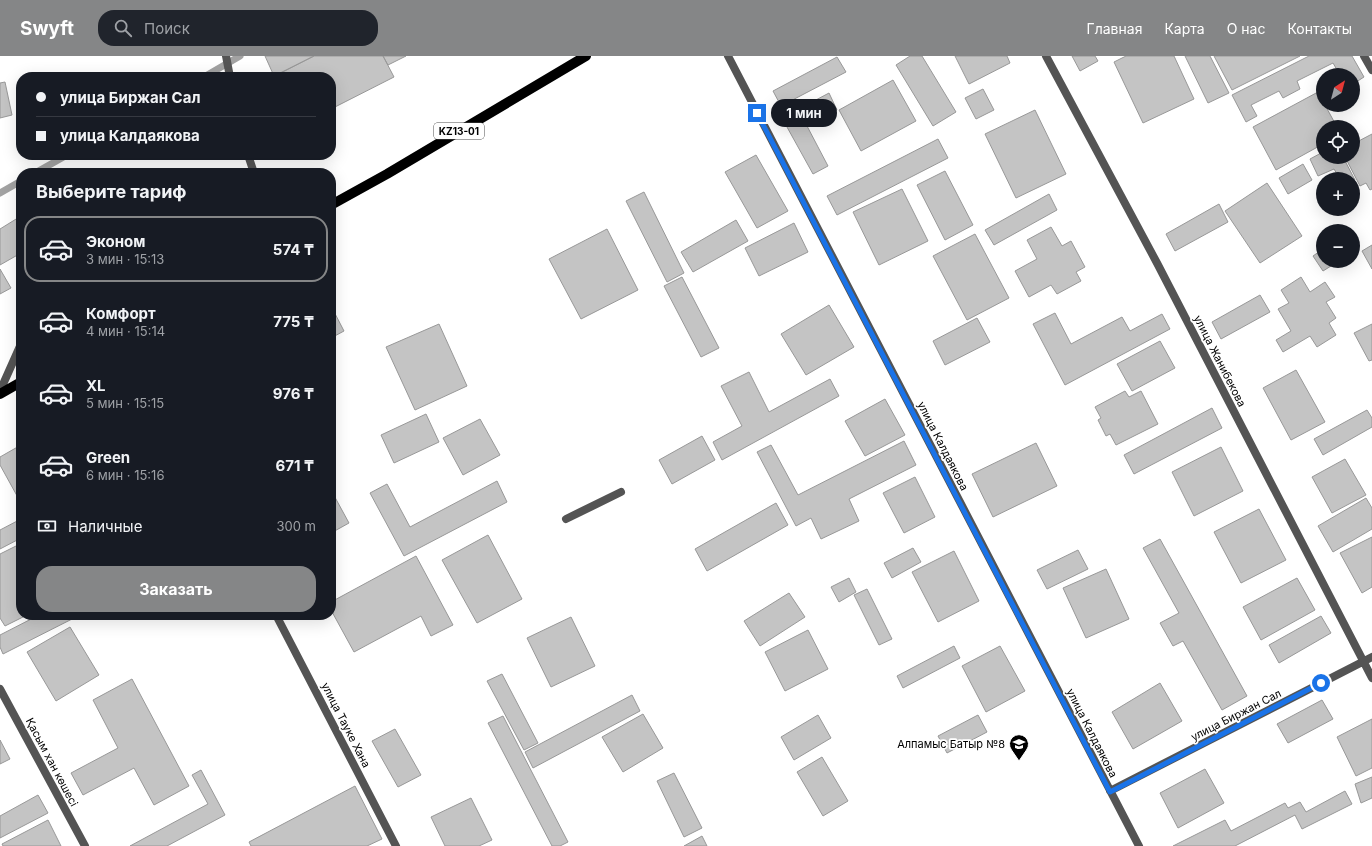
<!DOCTYPE html>
<html lang="ru">
<head>
<meta charset="utf-8">
<style>
	body { margin:0; font-family:Inter,sans-serif; background:#20242c; color:#f1f3f6; height:100vh; display:flex; flex-direction:column; font-size:15px; white-space:nowrap }
	* { box-sizing:border-box; margin:0 }
	p { font-size:13px; color:#9ea1a6 }
	.icon { flex:none; width:22px; height:22px; fill:none; stroke:currentColor; stroke-width:2; stroke-linecap:round; stroke-linejoin:round }
	.map { position:relative; flex:1; overflow:hidden }
	.drawer { position:absolute; left:16px; top:112px; width:320px; height:452px; display:flex; flex-direction:column; background:#171b24; border-radius:16px; box-shadow:0 4px 16px #0002 }
	.drawer>* { flex:none }
	.top-card { position:absolute; left:16px; top:16px; width:320px; height:88px; border-radius:16px; box-shadow:0 4px 16px #0002; display:grid; align-content:center; height:88px; padding:0 20px; background:#171b24 }
	.needle { width:26px; rotate:36deg }
	.fabs { position:absolute; left:1316px; top:12px; display:grid; gap:8px }
	.fabs a { display:grid; place-items:center; width:44px; height:44px; border-radius:50%; background:#171b24; box-shadow:0 4px 16px #0002; font-size:20px }
	.end { position:absolute; width:18px; height:18px; margin:-9px; border:5px solid #1a73e8; background:#fff; box-shadow:0 0 0 2px #fff }
	.from { border-radius:50% }
	.bubble { position:absolute; height:28px; border-radius:14px; background:#171b24; box-shadow:0 4px 16px #0002; font-size:13px; font-weight:700; line-height:28px; text-align:center }
	.top-card b { display:flex; align-items:center; gap:14px; height:38px; font-size:15px }
	.top-card b+b { border-top:1px solid #363941 }
	.top-card i { width:10px; height:10px; background:#f1f3f6 }
	ul { padding:0; list-style:none }
	li { display:flex; align-items:center; gap:12px; height:66px; margin:0 8px 6px; padding:0 12px; border:2px solid transparent; border-radius:16px }
	li div { flex:1 }
	li b { display:block; font-size:15px }
	li em { font-style:normal; font-weight:700 }
	li.selected { border-color:#858687 }
	li>.icon { width:36px; height:36px; stroke-width:1.5 }
	h2 { padding:0 20px; font-size:18px; line-height:48px }
	.pay { display:flex; align-items:center; gap:10px; height:44px; padding:0 20px; font-size:15px }
	.pay p { margin-inline-start:auto }
	.action { display:flex; gap:8px; margin-top:auto; padding:8px 20px }
	.action a { flex:1; height:46px; border-radius:16px; background:#858687; color:#fff; font-size:16px; font-weight:700; line-height:46px; text-align:center }
	header { display:flex; align-items:center; gap:24px; box-sizing:border-box; height:56px; padding:0 20px; background:#858687; color:#fff }
	header strong { font-size:19px }
	nav { display:flex; gap:22px; margin-inline-start:auto; font-size:14px }
	.search { width:280px; height:36px; background:#20242c; display:flex; align-items:center; gap:10px; box-sizing:border-box; padding:0 14px; border-radius:16px; color:#9ea1a6; font-size:15px }
	.map>svg:first-child { display:block }
	.lines { fill:none; stroke-linecap:round; stroke-linejoin:round }
	.stream { stroke:#a2a2a2; stroke-width:7 }
	.building { fill:#c4c4c4; stroke:#989898 }
	.service { stroke:#545454; stroke-width:8 }
	.minor { stroke:#545454; stroke-width:8 }
	.primary { stroke:#000; stroke-width:10 }
	.route { stroke:#1a73e8; stroke-width:5 }
	.labels { text-anchor:middle; stroke-width:3.5; stroke-linejoin:round; paint-order:stroke }
	.shield { fill:#fff; stroke:#4c4c4c; stroke-width:1 }
	.shield-label { font-size:10px; font-weight:bold; fill:#000 }
	.street-label { font-size:11px; fill:#000; stroke:#fff }
	.poi-label { font-size:11px; fill:#000; stroke:#fff; text-anchor:end }
</style>
</head>
<body>
<header>
<strong>Swyft</strong>
<div class="search"><svg class="icon" aria-label="search" viewBox="0 0 24 24"><circle cx="10" cy="10" r="6"/><path d="M15 15l6 6"/></svg>Поиск</div>
<nav><a>Главная</a><a>Карта</a><a>О нас</a><a>Контакты</a></nav>
</header>
<div class="map">
<svg width="1372" height="790" viewBox="0 0 1372 790">
	<rect width="100%" height="100%" fill="#fff"/>
	<g class="lines">
		<path class="stream" d="M204 21 240 0
			M35 117 67 99
			M0 137 21 125"/>
	</g>
	<path class="building" d="M265 0H314L274 20Z
		M314 0H383L394 21 331 53V21H273Z
		M383 0H406L388 9Z
		M910 0H922L956 56 933 70 896 9Z
		M955 0H1007L1010 7 969 28Z
		M1072 0H1095L1098 5 1080 15Z
		M1126 0H1174L1194 43 1143 67 1114 6Z
		M1185 0H1210L1229 37 1208 47Z
		M1214 0H1300L1232 34Z
		M1309 0H1352L1364 21 1353 28V19H1340L1333 7 1297 25 1300 33 1283 42 1279 35 1251 49 1257 60 1246 66 1232 39Z
		M837 1 846 16 781 50 773 35Z
		M893 24 916 65 861 95 839 54Z
		M5 26 12 59 0 62V27Z
		M983 33 994 54 976 63 965 42Z
		M1318 36 1323 46V49H1325L1337 71H1323V88L1276 114 1253 71Z
		M829 37 837 54 807 70 828 110 813 118 782 62Z
		M1035 54 1066 118 1016 142 985 78Z
		M1372 78V133L1370 134 1366 127 1360 130 1345 101H1353V88Z
		M938 83 948 102 837 159 827 140Z
		M1323 96V101H1343L1355 124 1353 125V123H1340L1334 113 1318 120 1310 103Z
		M756 99 788 155 757 172 725 116Z
		M1303 108 1312 124 1288 138 1279 122Z
		M945 115 973 169 945 184 917 129Z
		M1267 127 1302 180 1260 207 1225 155Z
		M902 133 928 185 879 209 853 156Z
		M644 136 684 217 667 226 626 145Z
		M1049 138 1057 154 994 189 985 174Z
		M1219 148 1228 166 1175 195 1166 178Z
		M21 160V197L0 209V173Z
		M736 164 748 185 693 216 681 196Z
		M794 167 808 196 759 220 745 192Z
		M1051 171 1062 190 1071 185 1085 211 1076 216 1081 225 1057 238 1051 229 1029 241 1015 215 1037 203 1027 184Z
		M607 173 638 234 581 263 549 203Z
		M975 178 1009 242 967 264 933 200Z
		M1372 189V213L1362 195Z
		M1323 193V205H1339L1323 215 1313 200Z
		M0 213 11 232 0 238Z
		M682 221 719 292 701 301 664 230Z
		M1301 221 1310 236 1325 226 1335 241 1326 246 1336 262 1329 267 1336 279 1317 291 1310 280 1283 296 1276 284 1291 275 1278 253 1289 247 1281 234Z
		M1260 239 1270 256 1221 283 1212 266Z
		M829 249 854 291 806 319 781 278Z
		M331 250 344 275 331 282Z
		M1055 257 1071 288 1122 261 1130 275 1162 258 1170 273 1065 329 1033 268Z
		M977 262 990 286 945 309 933 285Z
		M439 268 467 330 415 354 386 291Z
		M1372 268V304L1369 305 1354 277Z
		M1160 285 1175 312 1132 335 1117 308Z
		M1296 314 1325 366 1291 384 1263 332Z
		M749 316 769 356 830 323 839 340 722 404 713 386 742 370 721 330Z
		M1125 335 1129 341 1141 335 1158 368 1116 389 1110 378 1106 380 1098 364 1101 362 1095 351Z
		M885 343 905 379 865 400 845 365Z
		M1212 352 1222 372 1134 418 1124 399Z
		M1367 354 1372 362V371L1323 399 1314 383Z
		M426 358 439 386 394 407 381 379Z
		M480 363 500 399 463 419 443 382Z
		M702 380 715 404 672 428 659 404Z
		M904 385 916 409 849 443 859 465 821 483 811 462 796 470 757 396 771 389 798 439Z
		M1036 387 1057 430 993 461 972 418Z
		M21 389V447L0 409V401Z
		M1221 391 1243 435 1194 460 1172 416Z
		M1345 403 1366 439 1332 457 1312 421Z
		M915 421 935 461 904 477 883 437Z
		M497 425 507 446 404 500 370 437 387 428 410 471Z
		M331 434 349 467 331 477Z
		M1366 442 1372 452V473L1333 496 1318 470Z
		M776 447 788 469 707 515 695 493Z
		M1259 453 1286 504 1241 527 1214 476Z
		M21 463V482L0 493V474Z
		M488 479 522 543 477 567 442 504Z
		M1372 481V531L1362 537 1340 497Z
		M1160 483 1247 640 1222 654 1183 585 1173 590 1160 567 1179 557 1143 492Z
		M18 489 21 494V559H27L5 570 0 562V498Z
		M913 492 921 506 892 522 884 507Z
		M1078 494 1088 513 1047 533 1037 514Z
		M954 495 979 545 938 566 912 516Z
		M416 500 453 569 431 580 421 560 354 596 331 554V546Z
		M1106 513 1129 563 1086 582 1063 532Z
		M849 522 856 536 839 546 831 531Z
		M1297 522 1315 554 1261 584 1243 551Z
		M867 533 892 583 879 589 854 539Z
		M789 537 805 561 760 590 744 565Z
		M39 559 78 560 3 598 0 591V579Z
		M1321 560 1331 577 1279 607 1269 589Z
		M571 561 595 610 551 631 527 582Z
		M70 571 99 619 56 645 27 596Z
		M808 574 828 613 785 635 765 596Z
		M954 590 960 602 903 632 897 620Z
		M1000 590 1025 635 986 656 962 610Z
		M502 618 538 687 524 694 487 625Z
		M132 623 189 730 154 749 134 712 83 739 71 717 118 692 93 644Z
		M1160 627 1182 665 1133 693 1112 656Z
		M632 639 640 655 533 712 525 696Z
		M1322 644 1333 663 1288 687 1277 668Z
		M643 658 663 692 623 716 602 681Z
		M818 659 831 682 794 704 781 681Z
		M978 659 987 676 947 697 938 680Z
		M503 660 568 786 560 790H552L488 667Z
		M1372 663V712L1356 720 1337 681Z
		M395 673 421 719 398 731 372 685Z
		M0 684 10 703 0 708Z
		M822 701 848 745 823 760 797 716Z
		M1205 713 1224 747 1178 772 1160 737Z
		M201 714 225 759 167 790H130L208 748 192 719Z
		M674 717 702 772 684 781 657 725Z
		M1372 721V742L1361 747 1355 728Z
		M355 730 382 783 367 790H251L249 786Z
		M1345 735 1352 748 1302 773 1295 759 1235 790H1173L1225 764 1231 775 1285 747 1288 752 1300 746 1306 756Z
		M38 739 48 757 0 782V760Z
		M471 742 492 784 479 790H445L431 761Z
		M48 764 61 790H3L2 788Z
		M702 780 707 790H684Z"/>
	<g class="lines">
		<path class="service" d="M0 335 21 288"/>
		<path class="minor" d="M226 0 230 21
			M728 0 1139 790
			M1046 0 1157 207 1372 622
			M1364 0 1372 14
			M248 99 254 117
			M566 463 621 436
			M276 559 396 790
			M0 633 85 790
			M1110 735 1372 601"/>
		<path class="primary" d="M331 149 387 118 586 0
			M0 338 21 326"/>
	</g>
	<g class="lines">
		<path class="route" d="M757 57 1110 736 1321 627"/>
	</g>
	<defs>
		<symbol id="school-pin" viewBox="-11 -11 22 30"><path d="M0 17L-7.5 6A9.5 9.5 0 1 1 7.5 6Z" fill="#000" stroke="#fff"/><path d="M0-5L7-2L0 1L-7-2ZM-4 1L0 2.5L4 1V4Q0 6-4 4Z" fill="#fff"/></symbol>
	</defs>
	<g fill-rule="evenodd">
		<use href="#school-pin" x="1008" y="677" width="22" height="30"/>
	</g>
	<g class="labels">
		<rect class="shield" x="434" y="67" width="50" height="16" rx="3"/>
		<g class="shield-label">
			<text x="459" y="79">KZ13-01</text>
		</g>
		<g class="street-label">
			<text transform="translate(1220 305) rotate(63)" y="4">улица Жанибекова</text>
			<text transform="translate(943 390) rotate(63)" y="4">улица Калдаякова</text>
			<text transform="translate(1236 659) rotate(-27)" y="4">улица Биржан Сал</text>
			<text transform="translate(346 669) rotate(63)" y="4">улица Тауке Хана</text>
			<text transform="translate(1092 677) rotate(63)" y="4">улица Калдаякова</text>
			<text transform="translate(52 706) rotate(62)" y="4">Қасым хан көшесі</text>
		</g>
		<g class="poi-label">
			<text x="1005" y="692">Алпамыс Батыр №8</text>
		</g>
	</g>
</svg>
<div class="fabs">
<a><svg class="needle" viewBox="-14 -14 28 28"><path d="M0-13l5 13h-10z" fill="#e53935"/><path d="M0 13l5-13h-10z" fill="#9ea1a6"/></svg></a>
<a><svg class="icon" aria-label="locate" viewBox="0 0 24 24"><circle cx="12" cy="12" r="6"/><path d="M12 2v4M12 18v4M2 12h4M18 12h4"/></svg></a>
<a>+</a>
<a>−</a>
</div>
<i class="end from" style="left:1321px;top:627px"></i>
<i class="end" style="left:757px;top:57px"></i>
<div class="bubble" style="left:771px;top:43px;width:66px">1 мин</div>
<div class="top-card">
<b><i class="from"></i>улица Биржан Сал</b>
<b><i></i>улица Калдаякова</b>
</div>
<section class="drawer">
<h2>Выберите тариф</h2>
<ul>
<li class="selected"><svg class="icon" aria-label="car" viewBox="0 0 24 24"><path d="M5 17H2v-5l4-1 3-4h7l3 4 3 1v5h-3M9 17h6M6 11h13"/><circle cx="7" cy="17" r="2"/><circle cx="17" cy="17" r="2"/></svg><div><b>Эконом</b><p>3 мин · 15:13</p></div><em>574 ₸</em></li>
<li><svg class="icon" aria-label="car" viewBox="0 0 24 24"><path d="M5 17H2v-5l4-1 3-4h7l3 4 3 1v5h-3M9 17h6M6 11h13"/><circle cx="7" cy="17" r="2"/><circle cx="17" cy="17" r="2"/></svg><div><b>Комфорт</b><p>4 мин · 15:14</p></div><em>775 ₸</em></li>
<li><svg class="icon" aria-label="car" viewBox="0 0 24 24"><path d="M5 17H2v-5l4-1 3-4h7l3 4 3 1v5h-3M9 17h6M6 11h13"/><circle cx="7" cy="17" r="2"/><circle cx="17" cy="17" r="2"/></svg><div><b>XL</b><p>5 мин · 15:15</p></div><em>976 ₸</em></li>
<li><svg class="icon" aria-label="car" viewBox="0 0 24 24"><path d="M5 17H2v-5l4-1 3-4h7l3 4 3 1v5h-3M9 17h6M6 11h13"/><circle cx="7" cy="17" r="2"/><circle cx="17" cy="17" r="2"/></svg><div><b>Green</b><p>6 мин · 15:16</p></div><em>671 ₸</em></li>
</ul>
<div class="pay"><svg class="icon" aria-label="cash" viewBox="0 0 24 24"><path d="M3 7h18v10H3z"/><circle cx="12" cy="12" r="2"/></svg>Наличные<p>300 m</p></div>
<div class="action"><a>Заказать</a></div>
</section>
</div>
</body>
</html>
